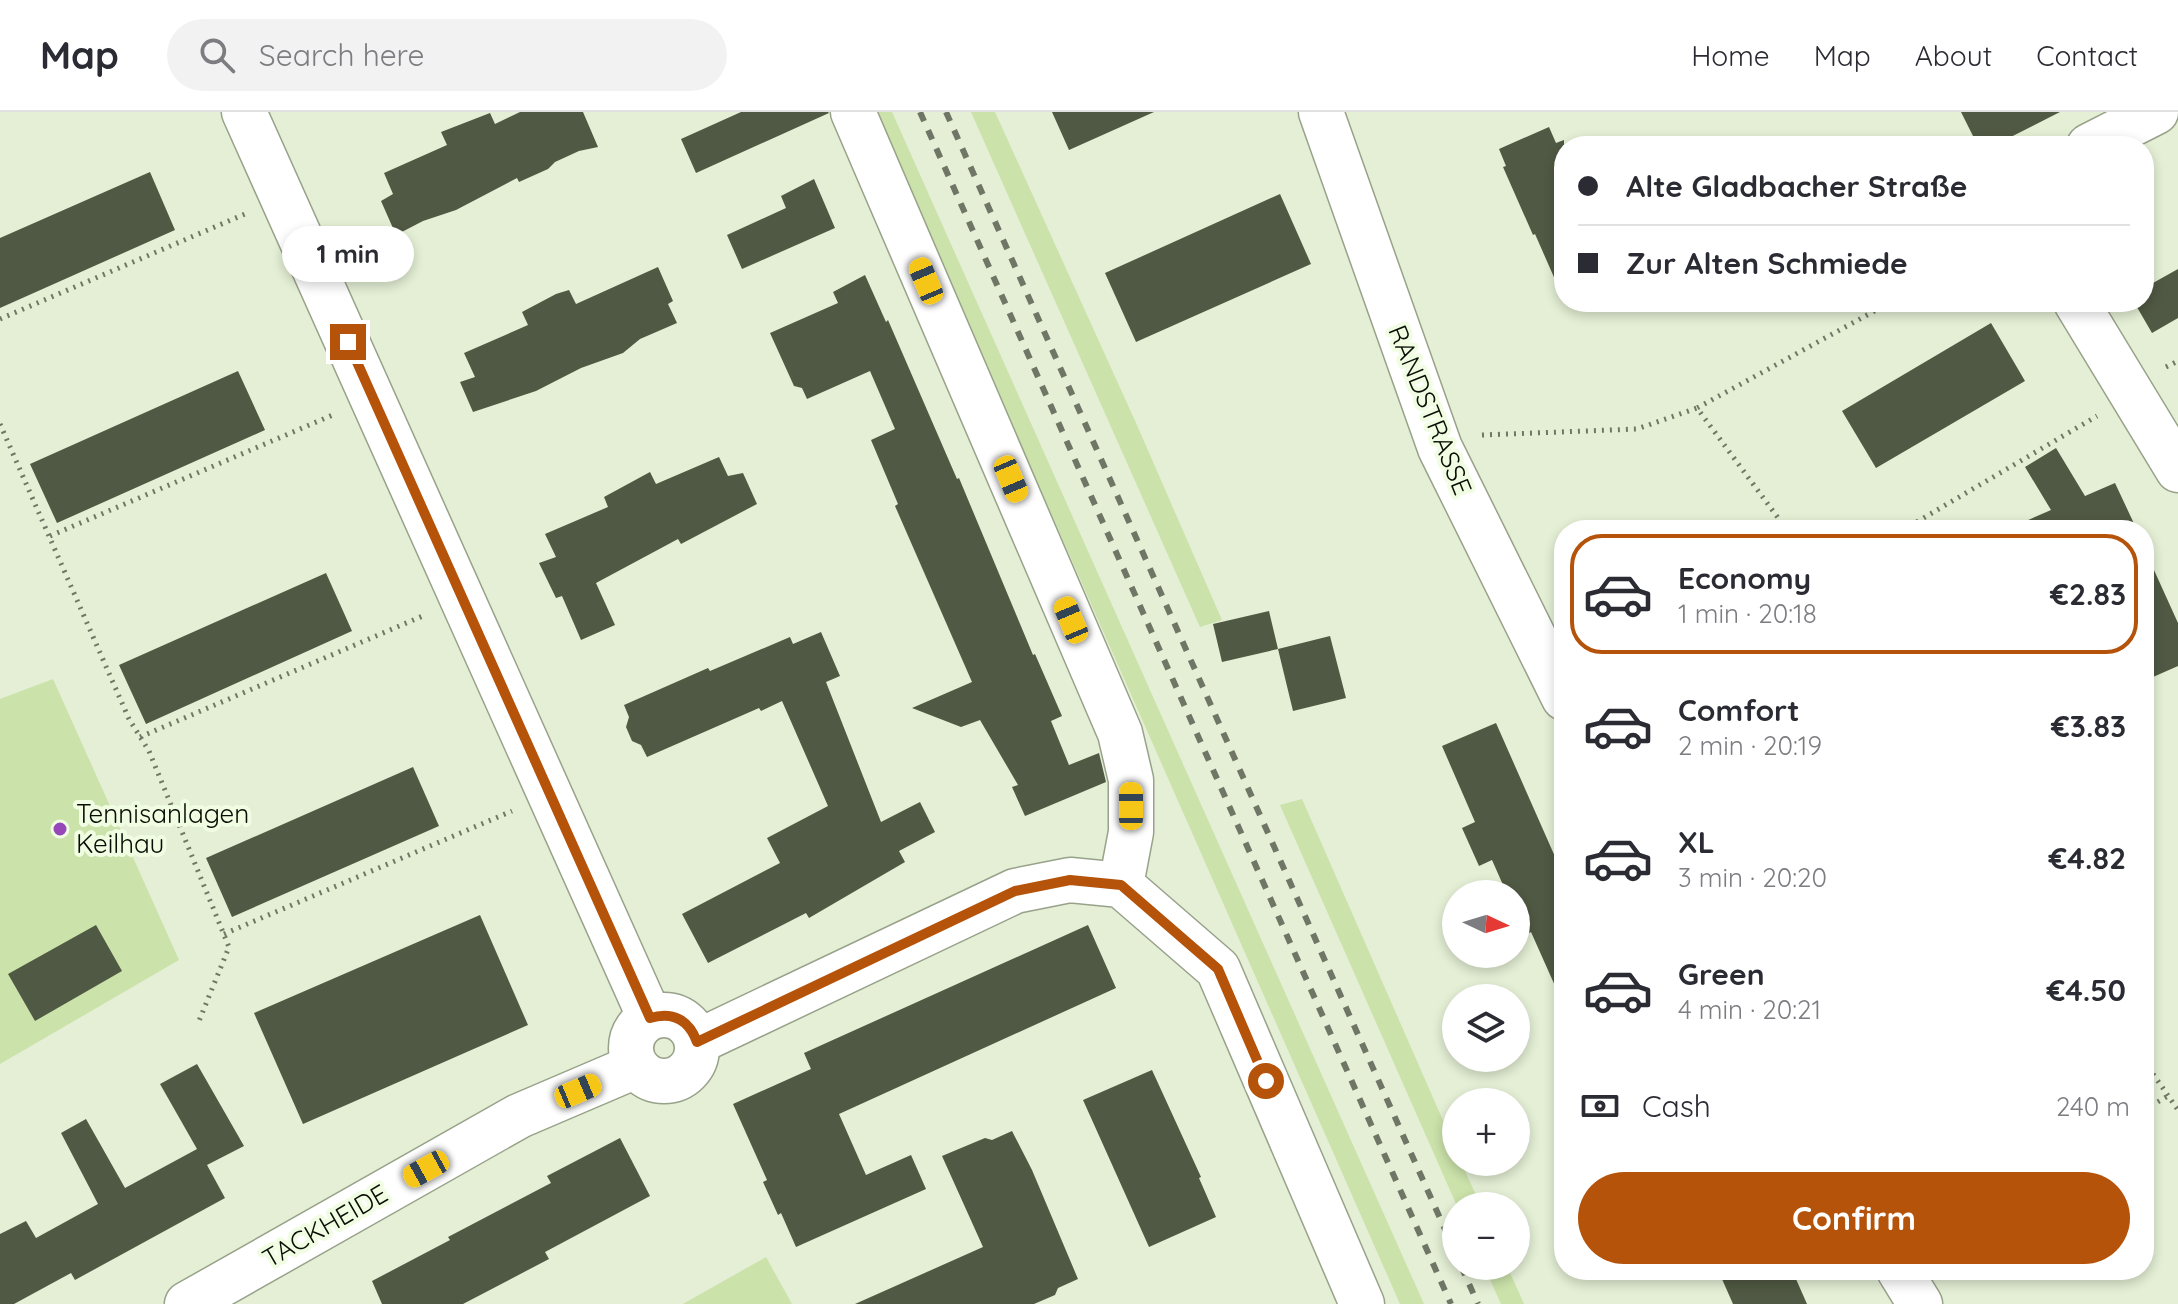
<!DOCTYPE html>
<html lang="en">
<head>
<meta charset="utf-8">
<style>
	body { margin:0; font-family:Quicksand,sans-serif; background:#f2f2f3; color:#2b2b33; height:100vh; display:flex; flex-direction:column; font-size:30px; white-space:nowrap }
	* { box-sizing:border-box; margin:0 }
	p { font-size:26px; color:#7c7c81 }
	.icon { flex:none; width:44px; height:44px; fill:none; stroke:currentColor; stroke-width:2; stroke-linecap:round; stroke-linejoin:round }
	.map { position:relative; flex:1; overflow:hidden }
	.details { position:absolute; left:1554px; top:408px; width:600px; height:760px; display:flex; flex-direction:column; background:#fff; border-radius:32px; box-shadow:0 4px 12px #0003 }
	.details>* { flex:none }
	.hud { position:absolute; left:1554px; top:24px; width:600px; height:176px; border-radius:32px; box-shadow:0 4px 12px #0003; display:grid; align-content:center; height:176px; padding:0 24px; background:#fff }
	.needle { width:52px; rotate:94deg }
	.fabs { position:absolute; left:1442px; top:768px; display:grid; gap:16px }
	.fabs a { display:grid; place-items:center; width:88px; height:88px; border-radius:50%; background:#fff; box-shadow:0 4px 12px #0003; font-size:40px }
	.end { position:absolute; width:36px; height:36px; margin:-18px; border:10px solid #b45309; background:#fff; box-shadow:0 0 0 4px #fff }
	.from { border-radius:50% }
	.bubble { position:absolute; height:56px; border-radius:28px; background:#fff; box-shadow:0 4px 12px #0003; font-size:26px; font-weight:700; line-height:56px; text-align:center }
	.car { position:absolute; width:24px; height:48px; margin:-24px -12px; border-radius:10px; box-shadow:0 0 6px 2px #0007; background:linear-gradient(#f5c518 24%,#345 0 40%,#f5c518 0 76%,#345 0 86%,#f5c518 0) }
	.hud b { display:flex; align-items:center; gap:28px; height:76px; font-size:30px }
	.hud b+b { border-top:2px solid #e1e1e2 }
	.hud i { width:20px; height:20px; background:#2b2b33 }
	ul { padding:14px 0 0; list-style:none }
	li { display:flex; align-items:center; gap:24px; height:120px; margin:0 16px 12px; padding:0 8px; border:4px solid transparent; border-radius:32px }
	li div { flex:1 }
	li b { display:block; font-size:30px }
	li em { font-style:normal; font-weight:700 }
	li.current { border-color:#b45309 }
	li>.icon { width:72px; height:72px; stroke-width:1.5 }
	.pay { display:flex; align-items:center; gap:20px; height:88px; padding:0 24px; font-size:30px }
	.pay p { margin-inline-start:auto }
	.primary-button { display:flex; gap:16px; margin-top:auto; padding:16px 24px }
	.primary-button a { flex:1; height:92px; border-radius:48px; background:#b45309; color:#fff; font-size:32px; font-weight:700; line-height:92px; text-align:center }
	header { display:flex; align-items:center; gap:48px; box-sizing:border-box; height:112px; padding:0 40px; background:#fff; border-bottom:2px solid #e1e1e2 }
	header strong { font-size:38px }
	nav { display:flex; gap:44px; margin-inline-start:auto; font-size:28px }
	.search { width:560px; height:72px; background:#f2f2f3; display:flex; align-items:center; gap:20px; box-sizing:border-box; padding:0 28px; border-radius:44px; color:#7c7c81; font-size:30px }
	.map>svg:first-child { display:block }
	.green { fill:#cbe2aa }
	.building { fill:#505943 }
	.lines { fill:none; stroke-linecap:round; stroke-linejoin:round }
	.street-casing { stroke:#98a28a; stroke-width:47 }
	.path { stroke:#707767; stroke-width:5; stroke-dasharray:2 6; stroke-linecap:butt }
	.street { stroke:#fff; stroke-width:44 }
	.rail { stroke:#6f7666; stroke-width:6; stroke-dasharray:10 10; stroke-linecap:butt }
	.route { stroke:#b45309; stroke-width:10 }
	.poi-dot { fill:#9648b9; stroke:#f1fde2; stroke-width:3 }
	.labels { text-anchor:middle; stroke-width:8; stroke-linejoin:round; paint-order:stroke }
	.street-label { font-size:26px; fill:#090d05; stroke:#f1fde2 }
	.poi-label { font-size:26px; fill:#090d05; stroke:#f1fde2; text-anchor:start }
</style>
</head>
<body>
<header>
<strong>Map</strong>
<div class="search"><svg class="icon" aria-label="search" viewBox="0 0 24 24"><circle cx="10" cy="10" r="6"/><path d="M15 15l6 6"/></svg>Search here</div>
<nav><a>Home</a><a>Map</a><a>About</a><a>Contact</a></nav>
</header>
<div class="map">
<svg width="2178" height="1192" viewBox="0 0 2178 1192">
	<rect width="100%" height="100%" fill="#e4efd5"/>
	<path class="green" d="M874 0H892L1424 1192H1400Z
		M971 0H995L1136 311 1222 508 1200 515Z
		M53 567 179 848 0 952V587Z
		M1302 687 1456 1038V1050H1461L1481 1094H1457L1280 693Z
		M766 1145 792 1192H683Z
		M1484 1154H1507L1524 1192H1501Z"/>
	<path class="building" d="M520 0H583L598 35 579 39 555 50 548 57 519 70 517 66 456 98 423 109 396 123 381 89 393 82 384 61 447 33 441 20 490 1 495 12Z
		M741 0H828L829 1 696 61 681 27Z
		M1052 0H1154L1069 38Z
		M1961 0H2060L1993 34H1978Z
		M1549 15 1556 31 1564 28V188L1535 122 1533 123 1503 55 1506 54 1499 37Z
		M150 60 175 118 0 196V126Z
		M814 67 835 116 742 157 727 123 786 96 781 84Z
		M1280 82 1311 152 1136 230 1105 161Z
		M658 155 673 189 668 192 677 211 640 227 623 241 581 256 536 279 473 300 460 270 475 265 464 241 528 213 522 200 556 182 569 178 576 192Z
		M2178 157V206L2152 221 2134 190H2144V176Z
		M865 163 886 210 888 208 957 367 959 366 1033 543 1035 542 1062 604 1051 609 1069 653 1099 641 1106 670 1025 704 1012 675 1018 673 980 608 961 615 912 596 972 570 895 394 898 392 871 328 895 317 870 259 807 287 802 276 794 274 770 221 838 191 833 180Z
		M1991 211 2025 269 1876 356 1842 299Z
		M238 259 265 318 57 411 30 352Z
		M2056 336 2085 384 2115 371 2137 418H2005L2051 398 2025 355Z
		M719 345 728 364 743 361 757 392 681 432 678 427 596 471 615 513 581 528 562 484 556 486 539 451 556 445 545 422 608 395 604 385 650 360 656 372Z
		M2144 436 2178 511V554L2144 569Z
		M326 461 352 519 146 612 119 553Z
		M1269 499 1278 537 1222 550 1213 512Z
		M821 520 840 564 826 570 881 710 920 690 935 720 899 739 905 750 809 806 806 801 708 851 682 802 780 751 767 726 828 694 782 589 761 599 759 596 647 645 641 633 632 629 626 615 629 605 624 593 708 556 710 559 790 525 793 532Z
		M1330 524 1346 586 1293 599 1278 537Z
		M1496 611 1564 765V894L1531 820 1526 823 1516 802V782H1507L1492 748 1479 754 1462 716 1475 710 1442 634Z
		M413 655 439 714 232 805 206 746Z
		M480 803 528 913 303 1012 254 901Z
		M96 813 122 859 35 909 8 862Z
		M1088 813 1116 876 839 1002 866 1063 911 1043 926 1077 796 1135 781 1101 778 1103 763 1070 767 1068 733 992 811 957 804 941Z
		M197 952 244 1034 207 1053 225 1086 75 1168 71 1161 14 1192H0V1122L26 1109 36 1126 98 1092 61 1021 86 1007 125 1076 197 1037 160 972Z
		M1152 958 1201 1065 1199 1066 1216 1105 1149 1135 1083 988Z
		M1012 1019 1032 1058 1078 1167 1058 1176 1055 1183 1034 1192H855L983 1135 942 1044 985 1026 992 1028Z
		M620 1026 650 1084 545 1140 549 1147 463 1192H382L372 1169 450 1128 448 1125 551 1071 547 1064Z
		M1718 1158H1792L1807 1192H1733Z"/>
	<g class="lines">
		<defs>
			<path id="street" d="M244 0 650 906
				M853 0 1120 621 1131 668V720L1121 773
				M1321 0 1440 336 1564 586
				M2089 34 2156 0
				M2076 190 2178 358
				M1121 773 1218 857 1362 1192
				M631 936a33 33 0 1 1 66 0a33 33 0 1 1-66 0Z
				M697 930 1015 779 1070 768 1121 773
				M1899 1158 1920 1192
				M187 1192 519 1004 636 954"/>
		</defs>
		<use href="#street" class="street-casing"/>
		<path class="path" d="M0 207 245 102
			M2166 255 2178 249
			M0 312 129 607 149 639 229 835 199 909
			M1482 323 1637 317 1697 296
			M1787 418 1697 296 1891 190
			M1903 418 2097 304
			M50 424 335 302
			M140 625 425 503
			M224 822 512 699
			M2144 949 2178 998
			M2144 998 2168 984"/>
		<use href="#street" class="street"/>
		<path class="rail" d="M920 0 1451 1192
			M946 0 1456 1142
			M1461 1154 1478 1192"/>
	</g>
	<g class="lines">
		<path class="route" d="M348 230 650 906C673 899 689 908 697 930L1015 779 1070 768 1121 773 1218 857 1266 969"/>
	</g>
	<circle class="poi-dot" cx="60" cy="717" r="8"/>
	<g class="labels">
		<g class="street-label">
			<text transform="translate(1430 298) rotate(68)" y="9">RANDSTRASSE</text>
			<text transform="translate(325 1114) rotate(-30)" y="9">TACKHEIDE</text>
		</g>
		<g class="poi-label">
			<text x="76" y="711">Tennisanlagen<tspan x="76" dy="30">Keilhau</tspan></text>
		</g>
	</g>
</svg>
<div class="fabs">
<a><svg class="needle" viewBox="-14 -14 28 28"><path d="M0-13l5 13h-10z" fill="#e53935"/><path d="M0 13l5-13h-10z" fill="#7c7c81"/></svg></a>
<a><svg class="icon" aria-label="layers" viewBox="0 0 24 24"><path d="M12 4l9 5-9 5-9-5zM3 14l9 5 9-5"/></svg></a>
<a>+</a>
<a>−</a>
</div>
<i class="end from" style="left:1266px;top:969px"></i>
<i class="end" style="left:348px;top:230px"></i>
<div class="bubble" style="left:282px;top:114px;width:132px">1 min</div>
<i class="car" style="left:926px;top:169px;rotate:337deg"></i>
<i class="car" style="left:1011px;top:367px;rotate:157deg"></i>
<i class="car" style="left:1071px;top:508px;rotate:337deg"></i>
<i class="car" style="left:1131px;top:694px;rotate:0deg"></i>
<i class="car" style="left:578px;top:979px;rotate:67deg"></i>
<i class="car" style="left:426px;top:1057px;rotate:241deg"></i>
<div class="hud">
<b><i class="from"></i>Alte Gladbacher Straße</b>
<b><i></i>Zur Alten Schmiede</b>
</div>
<section class="details">
<ul>
<li class="current"><svg class="icon" aria-label="car" viewBox="0 0 24 24"><path d="M5 17H2v-5l4-1 3-4h7l3 4 3 1v5h-3M9 17h6M6 11h13"/><circle cx="7" cy="17" r="2"/><circle cx="17" cy="17" r="2"/></svg><div><b>Economy</b><p>1 min · 20:18</p></div><em>€2.83</em></li>
<li><svg class="icon" aria-label="car" viewBox="0 0 24 24"><path d="M5 17H2v-5l4-1 3-4h7l3 4 3 1v5h-3M9 17h6M6 11h13"/><circle cx="7" cy="17" r="2"/><circle cx="17" cy="17" r="2"/></svg><div><b>Comfort</b><p>2 min · 20:19</p></div><em>€3.83</em></li>
<li><svg class="icon" aria-label="car" viewBox="0 0 24 24"><path d="M5 17H2v-5l4-1 3-4h7l3 4 3 1v5h-3M9 17h6M6 11h13"/><circle cx="7" cy="17" r="2"/><circle cx="17" cy="17" r="2"/></svg><div><b>XL</b><p>3 min · 20:20</p></div><em>€4.82</em></li>
<li><svg class="icon" aria-label="car" viewBox="0 0 24 24"><path d="M5 17H2v-5l4-1 3-4h7l3 4 3 1v5h-3M9 17h6M6 11h13"/><circle cx="7" cy="17" r="2"/><circle cx="17" cy="17" r="2"/></svg><div><b>Green</b><p>4 min · 20:21</p></div><em>€4.50</em></li>
</ul>
<div class="pay"><svg class="icon" aria-label="cash" viewBox="0 0 24 24"><path d="M3 7h18v10H3z"/><circle cx="12" cy="12" r="2"/></svg>Cash<p>240 m</p></div>
<div class="primary-button"><a>Confirm</a></div>
</section>
</div>
</body>
</html>
